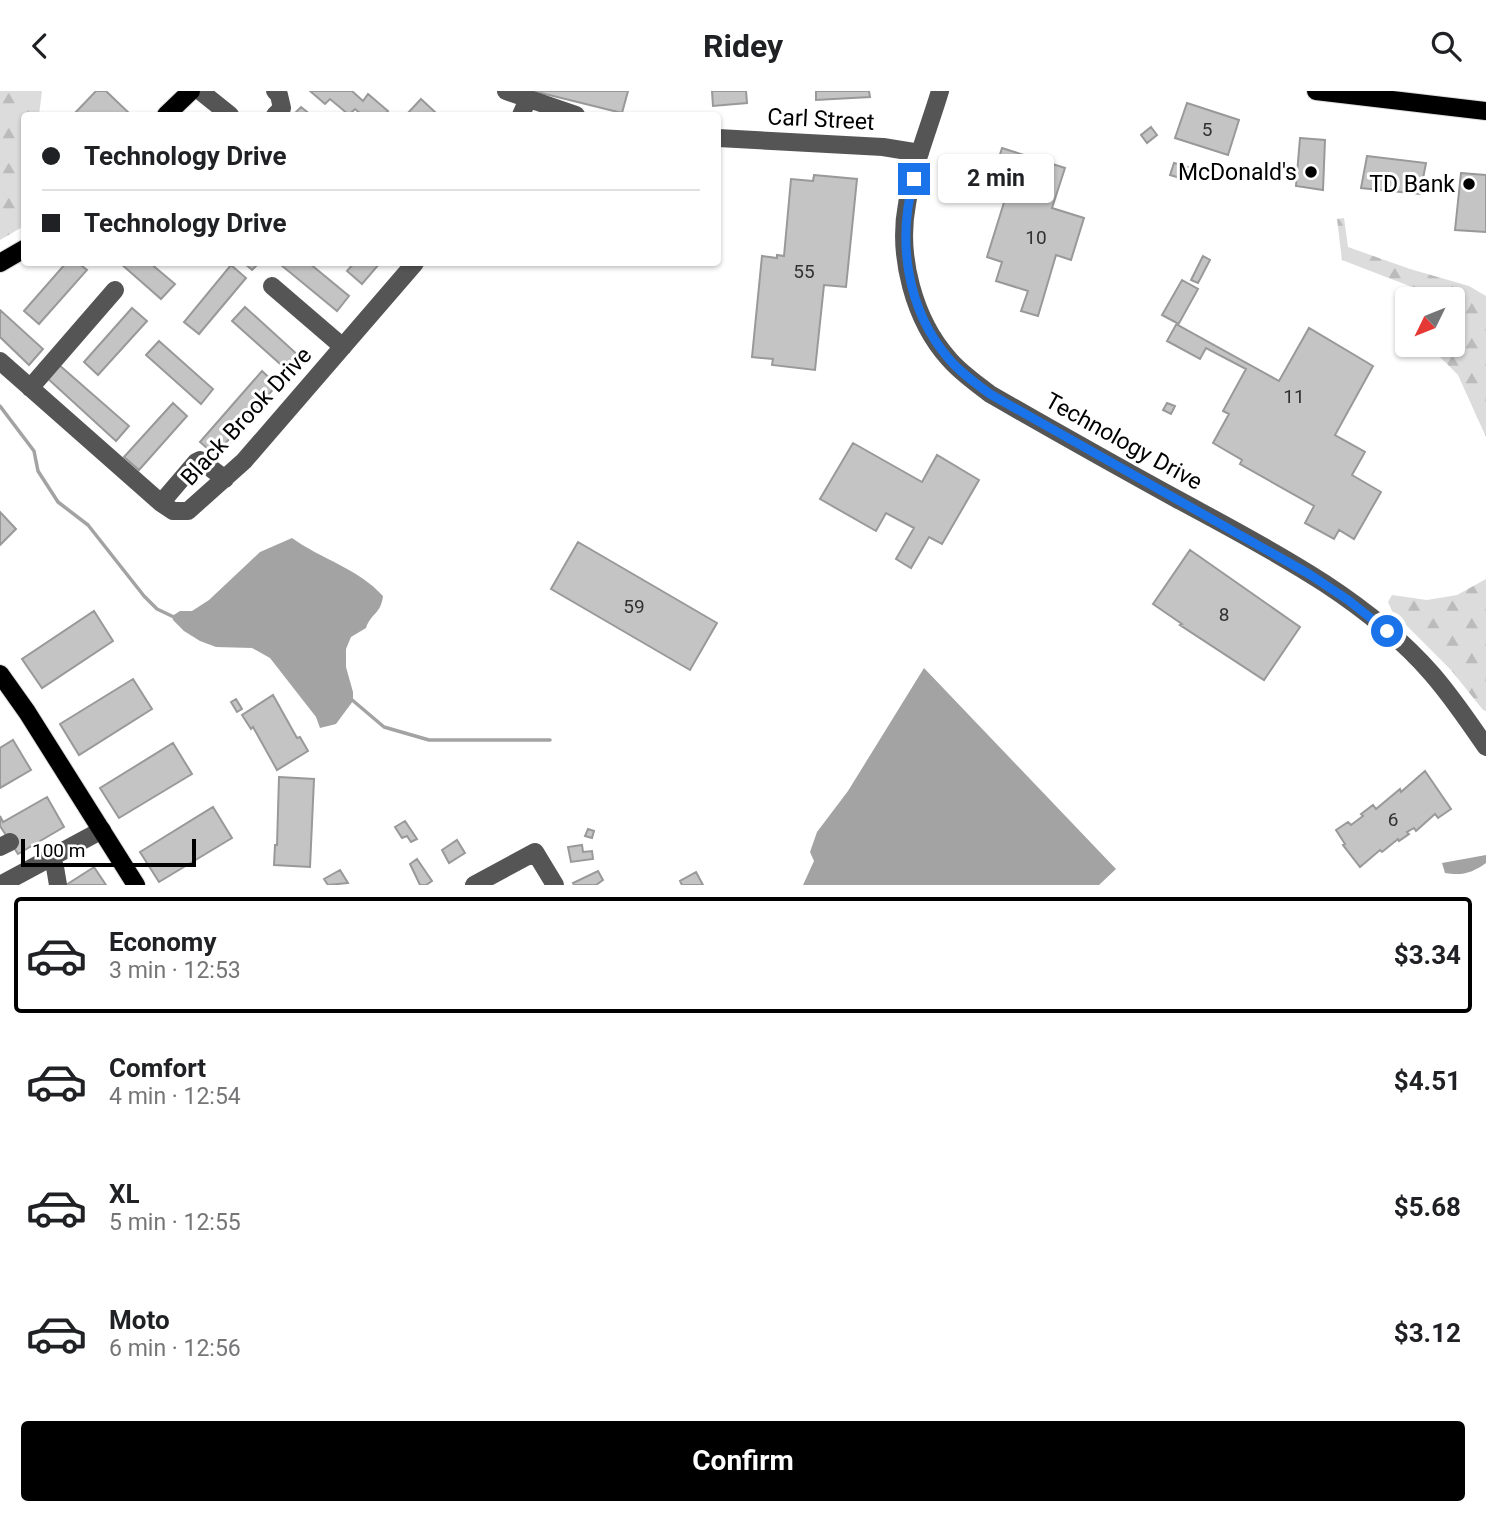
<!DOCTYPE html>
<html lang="en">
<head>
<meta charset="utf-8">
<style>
	body { margin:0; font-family:Roboto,sans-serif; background:#f2f2f2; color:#202124; height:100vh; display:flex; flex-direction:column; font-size:26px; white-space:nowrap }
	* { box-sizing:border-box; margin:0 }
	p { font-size:23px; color:#757577 }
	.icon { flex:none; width:38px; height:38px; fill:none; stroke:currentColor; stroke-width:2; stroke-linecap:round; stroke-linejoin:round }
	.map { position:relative; height:794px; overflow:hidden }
	.panel { display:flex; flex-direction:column; background:#fff; flex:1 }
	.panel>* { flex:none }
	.banner { position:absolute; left:21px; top:21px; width:700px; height:154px; border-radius:7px; box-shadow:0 2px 5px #0004; display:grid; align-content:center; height:154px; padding:0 21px; background:#fff }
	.needle { width:46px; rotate:227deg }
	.controls { position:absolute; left:1395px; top:196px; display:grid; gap:14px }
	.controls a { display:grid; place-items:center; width:70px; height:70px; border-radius:7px; background:#fff; box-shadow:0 2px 5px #0004; font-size:35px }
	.scale { position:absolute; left:21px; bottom:18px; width:175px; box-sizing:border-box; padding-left:7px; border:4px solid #000; border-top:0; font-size:19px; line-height:24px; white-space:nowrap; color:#000; -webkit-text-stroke:5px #fff; paint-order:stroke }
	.end { position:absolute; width:32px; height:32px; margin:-16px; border:9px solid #1a73e8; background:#fff; box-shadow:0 0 0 4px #fff }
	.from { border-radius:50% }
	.bubble { position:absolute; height:49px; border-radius:7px; background:#fff; box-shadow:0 2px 5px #0004; font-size:23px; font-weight:700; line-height:49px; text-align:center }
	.banner b { display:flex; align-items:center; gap:24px; height:66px; font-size:26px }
	.banner b+b { border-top:2px solid #e0e0e0 }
	.banner i { width:18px; height:18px; background:#202124 }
	ul { padding:12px 0 0; list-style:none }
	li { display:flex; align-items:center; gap:21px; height:116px; margin:0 14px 10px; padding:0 7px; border:4px solid transparent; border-radius:7px }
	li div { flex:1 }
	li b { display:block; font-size:26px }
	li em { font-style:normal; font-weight:700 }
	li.on { border-color:#000 }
	li>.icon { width:63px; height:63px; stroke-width:1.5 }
	.cta { display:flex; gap:14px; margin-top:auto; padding:14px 21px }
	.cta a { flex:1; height:80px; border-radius:7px; background:#000; color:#fff; font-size:28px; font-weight:700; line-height:80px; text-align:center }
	header { display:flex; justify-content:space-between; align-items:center; height:91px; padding:0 21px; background:#fff; font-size:32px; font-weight:700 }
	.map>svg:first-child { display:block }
	.forest { fill:url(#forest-firs) }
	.water { fill:#a3a3a3 }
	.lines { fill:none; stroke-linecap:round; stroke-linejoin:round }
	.stream { stroke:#a3a3a3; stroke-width:3.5 }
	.building { fill:#c4c4c4; stroke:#999; stroke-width:2 }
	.major-casing { stroke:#dbdbdb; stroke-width:20 }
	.minor { stroke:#555; stroke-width:18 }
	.major { stroke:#000; stroke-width:18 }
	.route { stroke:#1a73e8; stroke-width:9 }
	.poi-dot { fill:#000; stroke:#fff; stroke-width:2.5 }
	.labels { text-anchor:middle; stroke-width:6; stroke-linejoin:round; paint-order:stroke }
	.number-label { font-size:19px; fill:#313131 }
	.street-label { font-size:23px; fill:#000; stroke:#fff }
	.poi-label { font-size:23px; fill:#000; stroke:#fff; text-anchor:end }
</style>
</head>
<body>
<header><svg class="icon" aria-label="back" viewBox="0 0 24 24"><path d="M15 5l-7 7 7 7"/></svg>Ridey<svg class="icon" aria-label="search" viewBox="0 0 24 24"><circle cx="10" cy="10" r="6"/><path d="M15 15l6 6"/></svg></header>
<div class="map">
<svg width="1486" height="794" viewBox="0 0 1486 794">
	<defs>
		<pattern id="forest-firs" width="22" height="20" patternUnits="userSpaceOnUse" patternTransform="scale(1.75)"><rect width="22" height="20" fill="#dcdcdc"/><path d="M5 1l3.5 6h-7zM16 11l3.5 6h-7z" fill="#bbb"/></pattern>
	</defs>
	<rect width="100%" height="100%" fill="#fff"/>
	<path class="forest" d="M0 0H42L39 24H24V135L0 149Z
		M1344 127 1348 156 1410 178 1469 195 1486 205V346L1458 284 1428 254H1452V208H1418L1412 196 1342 169 1337 128Z
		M1486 488V620L1483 619 1451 579 1392 520 1388 511 1392 504 1427 509 1457 504Z"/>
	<path class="water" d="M292 447C321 468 359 478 383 505 381 523 371 522 366 537L351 546 346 558V576L353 601V610L336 633 320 637 316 626 270 567 252 557 216 556 200 550 184 540 173 529 172 525 180 520H192L209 509 260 461Z
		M924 577 1116 778 1099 794H803L814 770 810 761 817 741 848 700Z
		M1486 764V772C1472 782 1462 785 1445 782L1442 772Z"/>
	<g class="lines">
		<path class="stream" d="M0 315 34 360 38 380 58 411 88 434 144 505 157 518 176 527
			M351 608 384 636 429 649H550"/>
	</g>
	<path class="building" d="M96 0H106L131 24H76L74 23Z
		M310 0H352L363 10 368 3 388 20 384 24H362L355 18 349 24 330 8 325 13Z
		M533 0H628L622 22Z
		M712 0H746L747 12 713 15Z
		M816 0H869L870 6 816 9Z
		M421 8 435 21 432 24H406Z
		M1187 12 1239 29 1228 64 1175 47Z
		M301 16 311 24H293Z
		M1151 36 1157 44 1147 52 1141 44Z
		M1300 47 1325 49 1323 99 1296 95Z
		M1002 57 1065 77 1052 117 1084 127 1071 169 1056 164 1038 225 1021 220 1028 200 996 190 1002 171 987 166 1006 105 989 99Z
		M1367 65 1426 72 1420 103 1361 97Z
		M1174 72 1191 77 1187 89 1170 84Z
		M1461 82 1486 84V141L1455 139Z
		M814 84 857 88 846 196 824 194 815 279 772 274 773 268 752 266 762 165 777 167V164L784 165 791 88 813 90Z
		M1203 165 1210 169 1198 192 1191 189Z
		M66 172H78L87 179 39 233 24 220Z
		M120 172H150L175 193 161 208Z
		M244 172H259L252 179Z
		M283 172H309L349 205 337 220 281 174Z
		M354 172H380L362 193 347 180Z
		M231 174 246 187 199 243 184 231Z
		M1182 189 1198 198 1178 234 1279 290 1309 237 1373 275 1335 344 1365 361 1352 384 1381 401 1354 448 1339 439 1334 448 1305 432 1314 415 1240 373 1242 369 1213 352 1229 323 1223 320 1246 278 1206 257 1200 268 1167 250 1177 232 1162 224Z
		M245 216 299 265 287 279 232 230Z
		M132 217 147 230 98 284 84 271Z
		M0 219 43 258 29 274 0 246Z
		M159 250 213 298 201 313 146 264Z
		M58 273 129 335 116 350 46 286Z
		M262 280 277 294 215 364 200 351Z
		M173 312 187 325 139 379 124 366Z
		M1167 312 1175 315 1171 323 1163 319Z
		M853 352 922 391 937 364 979 389 942 453 929 446 911 477 896 468 914 437 886 422 876 440 820 408Z
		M0 421 16 438 0 454Z
		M578 451 717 532 690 579 551 498Z
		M1190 459 1300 536 1264 589 1180 534 1182 533 1153 513Z
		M94 520 113 550 42 597 22 568Z
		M133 588 152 618 79 664 60 633Z
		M273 604 297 647 300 646 308 660 277 679 253 636 251 638 242 624Z
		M236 608 242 618 237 621 231 611Z
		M13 649 31 679 0 697V657Z
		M173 652 192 683 119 727 100 697Z
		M1425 680 1451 718 1438 727 1435 723 1416 740 1414 737 1407 741 1409 743 1399 750 1398 748 1382 761 1380 759 1360 776 1343 754 1345 753 1336 739 1348 731 1351 734 1363 725 1361 723 1373 714 1376 718 1400 698 1401 701Z
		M279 686 314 688 310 776 274 774 275 754H277Z
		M47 706 64 736 18 763 0 735V725L3 731Z
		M213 716 232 747 159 791 140 761Z
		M405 730 417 748 411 751 407 745 402 747 395 736Z
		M588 738 594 740 592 747 585 745Z
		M457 749 465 762 449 772 442 759Z
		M582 754 583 761 592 760 593 768 571 771 568 756Z
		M417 768 432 790 426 794H420L410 773Z
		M94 776 106 794H66Z
		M340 779 348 792 328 794 324 788Z
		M598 780 603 789 596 794H574L573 792Z
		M696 781 703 794H682L680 790Z"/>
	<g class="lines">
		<defs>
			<path id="major" d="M1316 0 1486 20
				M166 24 191 0
				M0 172 24 158
				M0 583 27 621 136 794"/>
		</defs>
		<use href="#major" class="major-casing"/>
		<path class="minor" d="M200 0 230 24
			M275 0 279 4 282 17 275 24
			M506 0 576 24
			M940 0C929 37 913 75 907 113 897 165 914 229 949 268 961 282 976 292 990 303 1051 338 1113 373 1175 407 1265 456 1364 505 1432 583 1452 606 1469 631 1486 656
			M521 24 528 8
			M718 47 883 56 920 62
			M272 195 343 256
			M0 270 161 412 173 420H188L244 370 415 172
			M30 297 115 199
			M161 412 196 371 200 369 225 388
			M0 756 10 751
			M51 767 55 776 58 794
			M0 794 102 739
			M474 794 535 761 555 794"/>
		<use href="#major" class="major"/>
	</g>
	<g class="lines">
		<path class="route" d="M914 88C897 149 906 218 949 268 960 281 975 292 990 303L1309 483 1348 509 1387 540"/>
	</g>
	<g class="poi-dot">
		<circle cx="1311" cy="81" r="7"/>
		<circle cx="1469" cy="93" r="7"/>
	</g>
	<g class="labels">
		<g class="number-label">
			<text x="1207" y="45">5</text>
			<text x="1036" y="153">10</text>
			<text x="804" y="187">55</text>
			<text x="1294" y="312">11</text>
			<text x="634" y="522">59</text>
			<text x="1224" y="530">8</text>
			<text x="1393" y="735">6</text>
		</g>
		<g class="street-label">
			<text transform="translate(821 28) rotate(3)" y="8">Carl Street</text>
			<text transform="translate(246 325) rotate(-47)" y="8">Black Brook Drive</text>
			<text transform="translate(1124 350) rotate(29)" y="8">Technology Drive</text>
		</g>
		<g class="poi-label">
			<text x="1297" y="89">McDonald's</text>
			<text x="1455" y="101">TD Bank</text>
		</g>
	</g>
</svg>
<div class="controls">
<a><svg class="needle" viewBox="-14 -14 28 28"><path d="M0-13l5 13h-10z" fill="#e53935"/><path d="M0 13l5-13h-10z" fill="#757577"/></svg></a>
</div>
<div class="scale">100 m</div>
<i class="end from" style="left:1387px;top:540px"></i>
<i class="end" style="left:914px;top:88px"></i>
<div class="bubble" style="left:938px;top:63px;width:116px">2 min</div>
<div class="banner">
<b><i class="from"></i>Technology Drive</b>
<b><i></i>Technology Drive</b>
</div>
</div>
<section class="panel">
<ul>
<li class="on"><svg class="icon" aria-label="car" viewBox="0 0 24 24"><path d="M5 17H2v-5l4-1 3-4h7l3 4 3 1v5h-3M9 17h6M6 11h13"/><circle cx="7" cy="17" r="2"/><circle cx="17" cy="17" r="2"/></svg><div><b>Economy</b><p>3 min · 12:53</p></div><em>$3.34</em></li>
<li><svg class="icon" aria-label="car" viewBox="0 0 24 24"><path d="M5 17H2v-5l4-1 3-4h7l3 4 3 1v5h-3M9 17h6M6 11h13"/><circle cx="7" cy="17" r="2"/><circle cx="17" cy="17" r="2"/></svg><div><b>Comfort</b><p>4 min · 12:54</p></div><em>$4.51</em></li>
<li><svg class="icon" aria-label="car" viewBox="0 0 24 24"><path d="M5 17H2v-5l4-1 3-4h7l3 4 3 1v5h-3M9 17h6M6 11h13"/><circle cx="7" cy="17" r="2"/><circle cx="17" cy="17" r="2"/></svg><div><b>XL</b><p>5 min · 12:55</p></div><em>$5.68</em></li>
<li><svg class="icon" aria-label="car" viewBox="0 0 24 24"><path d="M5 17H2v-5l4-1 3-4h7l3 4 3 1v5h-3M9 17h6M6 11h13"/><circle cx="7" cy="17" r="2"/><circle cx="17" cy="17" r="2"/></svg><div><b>Moto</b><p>6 min · 12:56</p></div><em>$3.12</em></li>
</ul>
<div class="cta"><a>Confirm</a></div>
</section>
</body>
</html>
